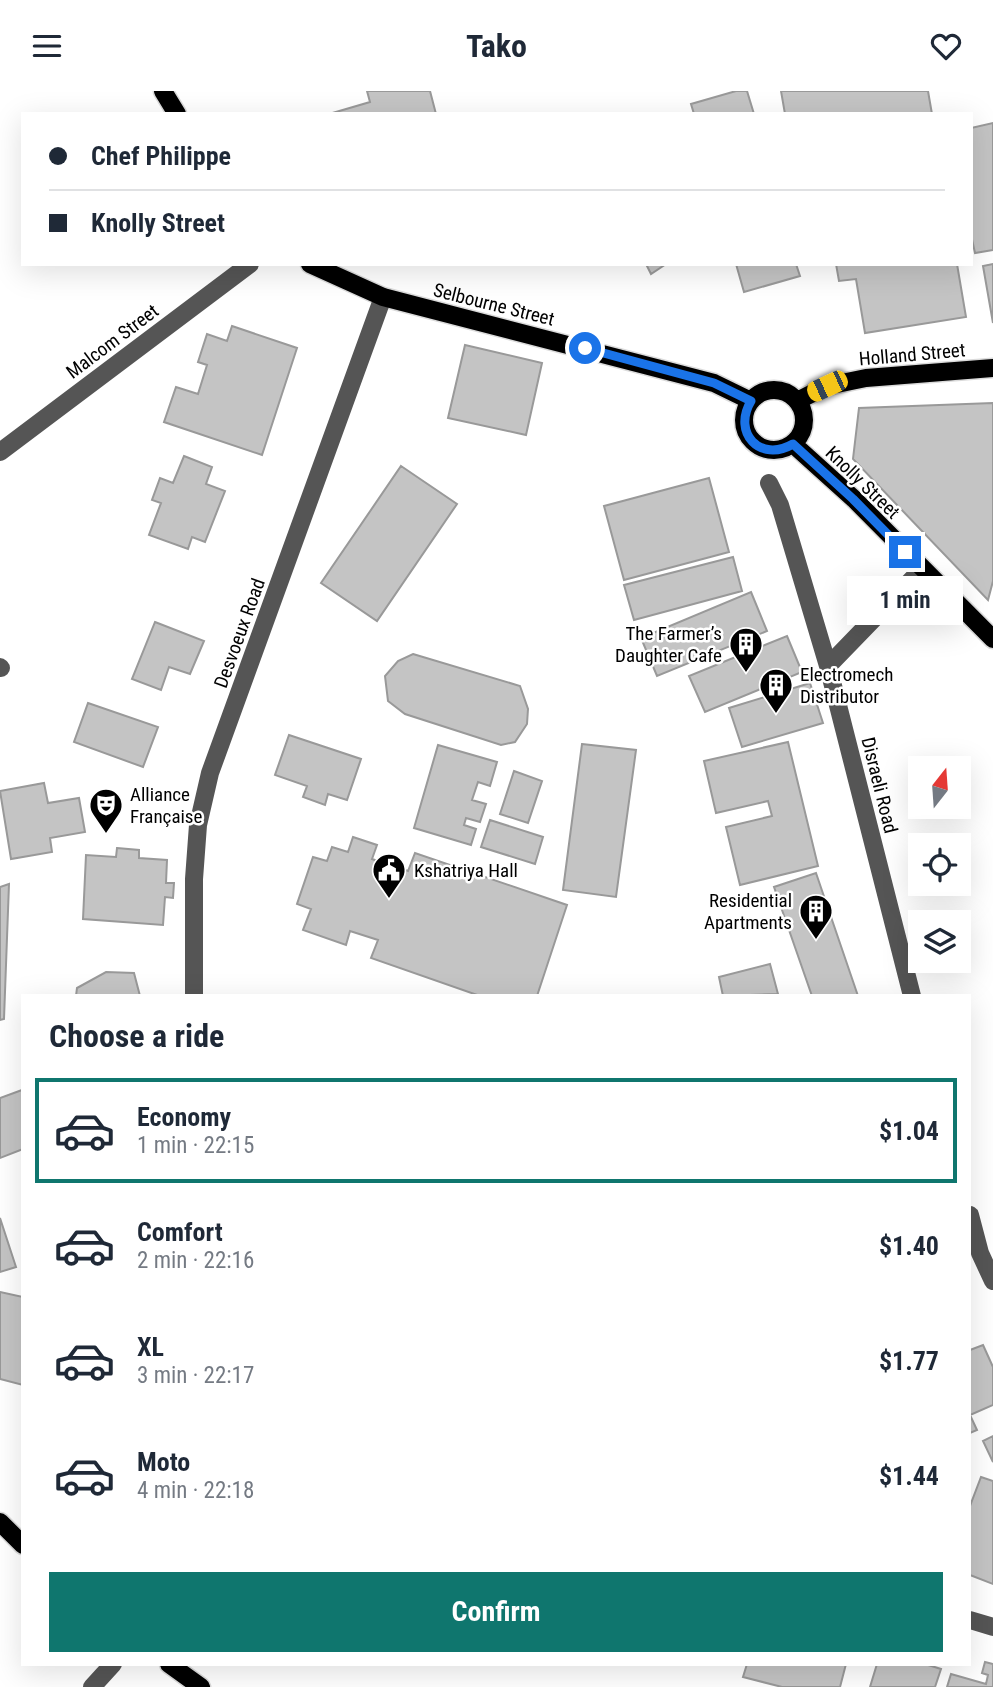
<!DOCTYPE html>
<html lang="en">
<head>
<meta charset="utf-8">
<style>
	body { margin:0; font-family:"Roboto Condensed",sans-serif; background:#f2f2f3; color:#1f2937; height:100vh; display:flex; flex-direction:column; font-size:26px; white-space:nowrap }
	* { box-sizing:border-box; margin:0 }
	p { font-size:23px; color:#747a83 }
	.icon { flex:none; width:38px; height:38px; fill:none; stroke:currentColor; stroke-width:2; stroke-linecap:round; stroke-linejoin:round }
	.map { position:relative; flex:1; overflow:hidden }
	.drawer { position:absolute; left:21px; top:903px; width:950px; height:672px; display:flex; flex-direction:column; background:#fff; border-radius:0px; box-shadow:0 7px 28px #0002 }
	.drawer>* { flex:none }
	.hud { position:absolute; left:21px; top:21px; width:952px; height:154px; border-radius:0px; box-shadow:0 7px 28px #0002; display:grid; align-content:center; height:154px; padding:0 28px; background:#fff }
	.needle { width:46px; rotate:17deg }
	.fabs { position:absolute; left:908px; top:665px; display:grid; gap:14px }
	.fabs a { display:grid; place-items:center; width:63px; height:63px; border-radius:0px; background:#fff; box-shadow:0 7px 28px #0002; font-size:35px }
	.end { position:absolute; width:32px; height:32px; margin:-16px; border:9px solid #1a73e8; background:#fff; box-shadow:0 0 0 4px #fff }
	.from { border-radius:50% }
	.bubble { position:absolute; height:49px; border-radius:0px; background:#fff; box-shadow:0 7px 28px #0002; font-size:23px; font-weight:700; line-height:49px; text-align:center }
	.car { position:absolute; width:21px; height:42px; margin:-21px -10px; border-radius:9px; box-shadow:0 0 5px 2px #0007; background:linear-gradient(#f5c518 24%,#345 0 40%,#f5c518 0 76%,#345 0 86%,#f5c518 0) }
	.hud b { display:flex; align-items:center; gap:24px; height:66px; font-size:26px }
	.hud b+b { border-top:2px solid #e0e1e3 }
	.hud i { width:18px; height:18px; background:#1f2937 }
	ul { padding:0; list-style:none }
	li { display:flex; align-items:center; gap:21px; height:105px; margin:0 14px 10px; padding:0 14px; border:4px solid transparent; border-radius:0px }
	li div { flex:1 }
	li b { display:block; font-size:26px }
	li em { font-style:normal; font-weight:700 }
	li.current { border-color:#0f766e }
	li>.icon { width:63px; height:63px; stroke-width:1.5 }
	h2 { padding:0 28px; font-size:32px; line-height:84px }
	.primary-button { display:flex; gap:14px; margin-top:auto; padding:14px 28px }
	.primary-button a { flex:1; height:80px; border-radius:0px; background:#0f766e; color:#fff; font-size:28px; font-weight:700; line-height:80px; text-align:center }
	header { display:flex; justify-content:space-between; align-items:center; height:91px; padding:0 28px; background:#fff; font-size:32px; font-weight:700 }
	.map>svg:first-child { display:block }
	.building { fill:#c4c4c4; stroke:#999; stroke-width:2 }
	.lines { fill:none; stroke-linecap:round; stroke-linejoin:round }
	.major-casing { stroke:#dbdbdb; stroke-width:21 }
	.minor { stroke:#555; stroke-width:18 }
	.major { stroke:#000; stroke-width:18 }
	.route { stroke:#1a73e8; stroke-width:9 }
	.labels { text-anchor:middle; stroke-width:5; stroke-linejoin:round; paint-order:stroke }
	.street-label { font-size:19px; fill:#000; stroke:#fff }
	.poi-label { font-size:19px; fill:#000; stroke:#fff; text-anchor:start }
</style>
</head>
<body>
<header><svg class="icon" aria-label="menu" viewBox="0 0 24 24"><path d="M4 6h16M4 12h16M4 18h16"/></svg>Tako<svg class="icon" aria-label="heart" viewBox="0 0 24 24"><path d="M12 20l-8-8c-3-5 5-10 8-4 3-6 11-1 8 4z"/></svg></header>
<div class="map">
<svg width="993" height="1596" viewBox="0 0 993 1596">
	<rect width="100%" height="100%" fill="#fff"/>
	<path class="building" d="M367 0H430L436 23H329L370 11Z
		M736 0H747L754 23H694L691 13Z
		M781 0H928L932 23H785Z
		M993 32V159L975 162 971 144V37Z
		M646 173H666L651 183Z
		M736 173H796L800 185 744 201Z
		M836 173H957L966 226 865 242 856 188 839 190Z
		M993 173V232L983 175Z
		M232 235 297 257 262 364 164 331 176 296 198 303 207 274 198 271 207 243 227 250Z
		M465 254 542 272 526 344 448 327Z
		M993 312V490L988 509 853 368 859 317Z
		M184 365 212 376 206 393 225 400 205 451 192 446 188 458 149 444 161 412 152 409 160 387 173 392Z
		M401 375 457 413 377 530 321 492Z
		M709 387 729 461 624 489 604 415Z
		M733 466 742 500 634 529 624 494Z
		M751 501 767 540 657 585 641 547Z
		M155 531 204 550 190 583 169 576 161 599 132 588Z
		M787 545 802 581 705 621 689 585Z
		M413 563 520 595 528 618 527 633 515 651 501 654 405 623 388 610 385 585 398 570Z
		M810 592 823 632 742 656 729 617Z
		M88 612 158 636 143 676 74 651Z
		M289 644 361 668 347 709 328 703 325 714 303 706 307 695 275 684Z
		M788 651 818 775 740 794 726 736 772 725 768 710 716 722 704 670Z
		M582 653 636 659 616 806 563 799Z
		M438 654 497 671 490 695 478 691 472 709 486 713 480 731 466 727 464 734 476 738 471 754 414 737Z
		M514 680 542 690 528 732 500 723Z
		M44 692 48 712 79 707 85 741 50 747 52 761 11 768 0 700Z
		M490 729 543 746 535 773 481 756Z
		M353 746 377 754 372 768 408 780 415 762 567 814 537 905H480L371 867 378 849 350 840 346 854 303 839 311 818 297 813 313 766 327 770 332 756 348 761Z
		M117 757 139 759V767L167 769 166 792H174L173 807 165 806 163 834 83 828 86 764 116 766Z
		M816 782 858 905H812L774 796Z
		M9 793 4 928 0 929V796Z
		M770 873 778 903 723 905 719 886Z
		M106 881 134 882 140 905H76L77 897Z
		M22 999 23 1058 0 1067V1007Z
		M0 1127 16 1176 0 1181Z
		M0 1201 23 1206V1294L0 1288Z
		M983 1254 993 1276V1314L970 1324 977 1339 970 1342V1259Z
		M993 1345V1371L983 1350Z
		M981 1386 993 1390V1493L970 1484V1415Z
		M985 1571 993 1573V1596H947L951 1583 986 1593 988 1584 982 1582Z
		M747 1573H846L840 1596H782L743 1586Z
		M877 1573H925L941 1578 935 1596H870Z"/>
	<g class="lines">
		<defs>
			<path id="major" d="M163 0 177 23
				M310 173 383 206 714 292 751 310
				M744 329a30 30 0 1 1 60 0a30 30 0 1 1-60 0Z
				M797 310 827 295 866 287 993 277
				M793 353 854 408 993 548
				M0 1431 23 1454
				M169 1573 201 1596"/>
		</defs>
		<use href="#major" class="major-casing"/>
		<path class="minor" d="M0 361 250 173
			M769 392 780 414 828 575
			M0 576 1 577
			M194 905V788L198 734 210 682 383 206
			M912 905 828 575 922 478
			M970 1124 980 1162 993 1190
			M970 1529 993 1536
			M92 1596 113 1573"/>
		<use href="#major" class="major"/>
	</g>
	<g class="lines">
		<path class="route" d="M585 257 714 292 751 310C732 342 760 372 793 353L853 408 905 461"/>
	</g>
	<defs>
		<symbol id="building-pin" viewBox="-11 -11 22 30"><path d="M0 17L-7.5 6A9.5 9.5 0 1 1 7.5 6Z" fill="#000" stroke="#fff"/><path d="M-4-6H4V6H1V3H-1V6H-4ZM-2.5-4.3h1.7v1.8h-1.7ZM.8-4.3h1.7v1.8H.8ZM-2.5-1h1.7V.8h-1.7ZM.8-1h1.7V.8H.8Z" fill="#fff"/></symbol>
		<symbol id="theatre-pin" viewBox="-11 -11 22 30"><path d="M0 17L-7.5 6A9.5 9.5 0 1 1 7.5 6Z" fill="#000" stroke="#fff"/><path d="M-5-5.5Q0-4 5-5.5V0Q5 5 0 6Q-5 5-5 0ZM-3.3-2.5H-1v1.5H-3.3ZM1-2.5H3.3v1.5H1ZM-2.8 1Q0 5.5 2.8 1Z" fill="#fff"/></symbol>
		<symbol id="civic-pin" viewBox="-11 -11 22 30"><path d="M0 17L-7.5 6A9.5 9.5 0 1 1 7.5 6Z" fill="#000" stroke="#fff"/><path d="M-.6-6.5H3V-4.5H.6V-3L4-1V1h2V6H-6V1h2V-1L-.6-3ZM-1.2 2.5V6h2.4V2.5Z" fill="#fff"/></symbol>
	</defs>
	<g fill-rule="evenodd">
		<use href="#building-pin" x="727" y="534" width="38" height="52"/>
		<use href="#building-pin" x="757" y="575" width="38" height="52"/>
		<use href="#theatre-pin" x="87" y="695" width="38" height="52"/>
		<use href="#civic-pin" x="370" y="760" width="38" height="52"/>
		<use href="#building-pin" x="797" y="801" width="38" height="52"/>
	</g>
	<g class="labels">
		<g class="street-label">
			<text transform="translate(494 213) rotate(14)" y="7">Selbourne Street</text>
			<text transform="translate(112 250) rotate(-37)" y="7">Malcom Street</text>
			<text transform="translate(912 263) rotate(-5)" y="7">Holland Street</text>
			<text transform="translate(863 391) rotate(44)" y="7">Knolly Street</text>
			<text transform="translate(239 542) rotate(-70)" y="7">Desvoeux Road</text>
			<text transform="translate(880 694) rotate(76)" y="7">Disraeli Road</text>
		</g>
		<g class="poi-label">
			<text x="722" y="549" text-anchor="end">The Farmer’s<tspan x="722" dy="22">Daughter Cafe</tspan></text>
			<text x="800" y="590">Electromech<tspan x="800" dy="22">Distributor</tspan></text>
			<text x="130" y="710">Alliance<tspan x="130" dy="22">Française</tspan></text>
			<text x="414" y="786">Kshatriya Hall</text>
			<text x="792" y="816" text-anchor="end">Residential<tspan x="792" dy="22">Apartments</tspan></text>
		</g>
	</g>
</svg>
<div class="fabs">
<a><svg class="needle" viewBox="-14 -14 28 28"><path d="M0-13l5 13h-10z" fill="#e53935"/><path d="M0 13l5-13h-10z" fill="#747a83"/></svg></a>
<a><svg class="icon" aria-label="locate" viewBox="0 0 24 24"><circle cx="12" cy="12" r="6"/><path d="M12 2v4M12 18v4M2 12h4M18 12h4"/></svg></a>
<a><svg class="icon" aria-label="layers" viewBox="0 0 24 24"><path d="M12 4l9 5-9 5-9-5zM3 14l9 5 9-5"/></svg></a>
</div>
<i class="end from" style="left:585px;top:257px"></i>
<i class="end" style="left:905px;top:461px"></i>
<div class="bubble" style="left:847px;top:485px;width:116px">1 min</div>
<i class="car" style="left:827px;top:295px;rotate:245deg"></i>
<div class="hud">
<b><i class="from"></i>Chef Philippe</b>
<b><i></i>Knolly Street</b>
</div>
<section class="drawer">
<h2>Choose a ride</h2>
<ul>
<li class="current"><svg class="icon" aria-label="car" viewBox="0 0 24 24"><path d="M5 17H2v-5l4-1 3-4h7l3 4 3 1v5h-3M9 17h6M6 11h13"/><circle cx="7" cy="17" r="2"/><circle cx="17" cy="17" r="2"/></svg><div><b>Economy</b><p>1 min · 22:15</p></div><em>$1.04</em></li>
<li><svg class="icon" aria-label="car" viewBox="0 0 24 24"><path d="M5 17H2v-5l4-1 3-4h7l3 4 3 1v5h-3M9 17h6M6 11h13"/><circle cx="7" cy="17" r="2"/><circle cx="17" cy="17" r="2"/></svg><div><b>Comfort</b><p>2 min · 22:16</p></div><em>$1.40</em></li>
<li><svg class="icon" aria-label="car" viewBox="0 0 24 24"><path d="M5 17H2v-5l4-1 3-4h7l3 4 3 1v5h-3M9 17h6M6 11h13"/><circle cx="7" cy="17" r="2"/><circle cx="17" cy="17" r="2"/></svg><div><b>XL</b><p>3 min · 22:17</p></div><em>$1.77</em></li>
<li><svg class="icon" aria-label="car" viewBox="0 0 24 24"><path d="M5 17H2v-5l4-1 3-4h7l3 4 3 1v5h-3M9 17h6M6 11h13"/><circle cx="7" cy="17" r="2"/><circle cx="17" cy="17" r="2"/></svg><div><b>Moto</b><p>4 min · 22:18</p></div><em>$1.44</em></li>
</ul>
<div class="primary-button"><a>Confirm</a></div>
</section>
</div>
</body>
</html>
